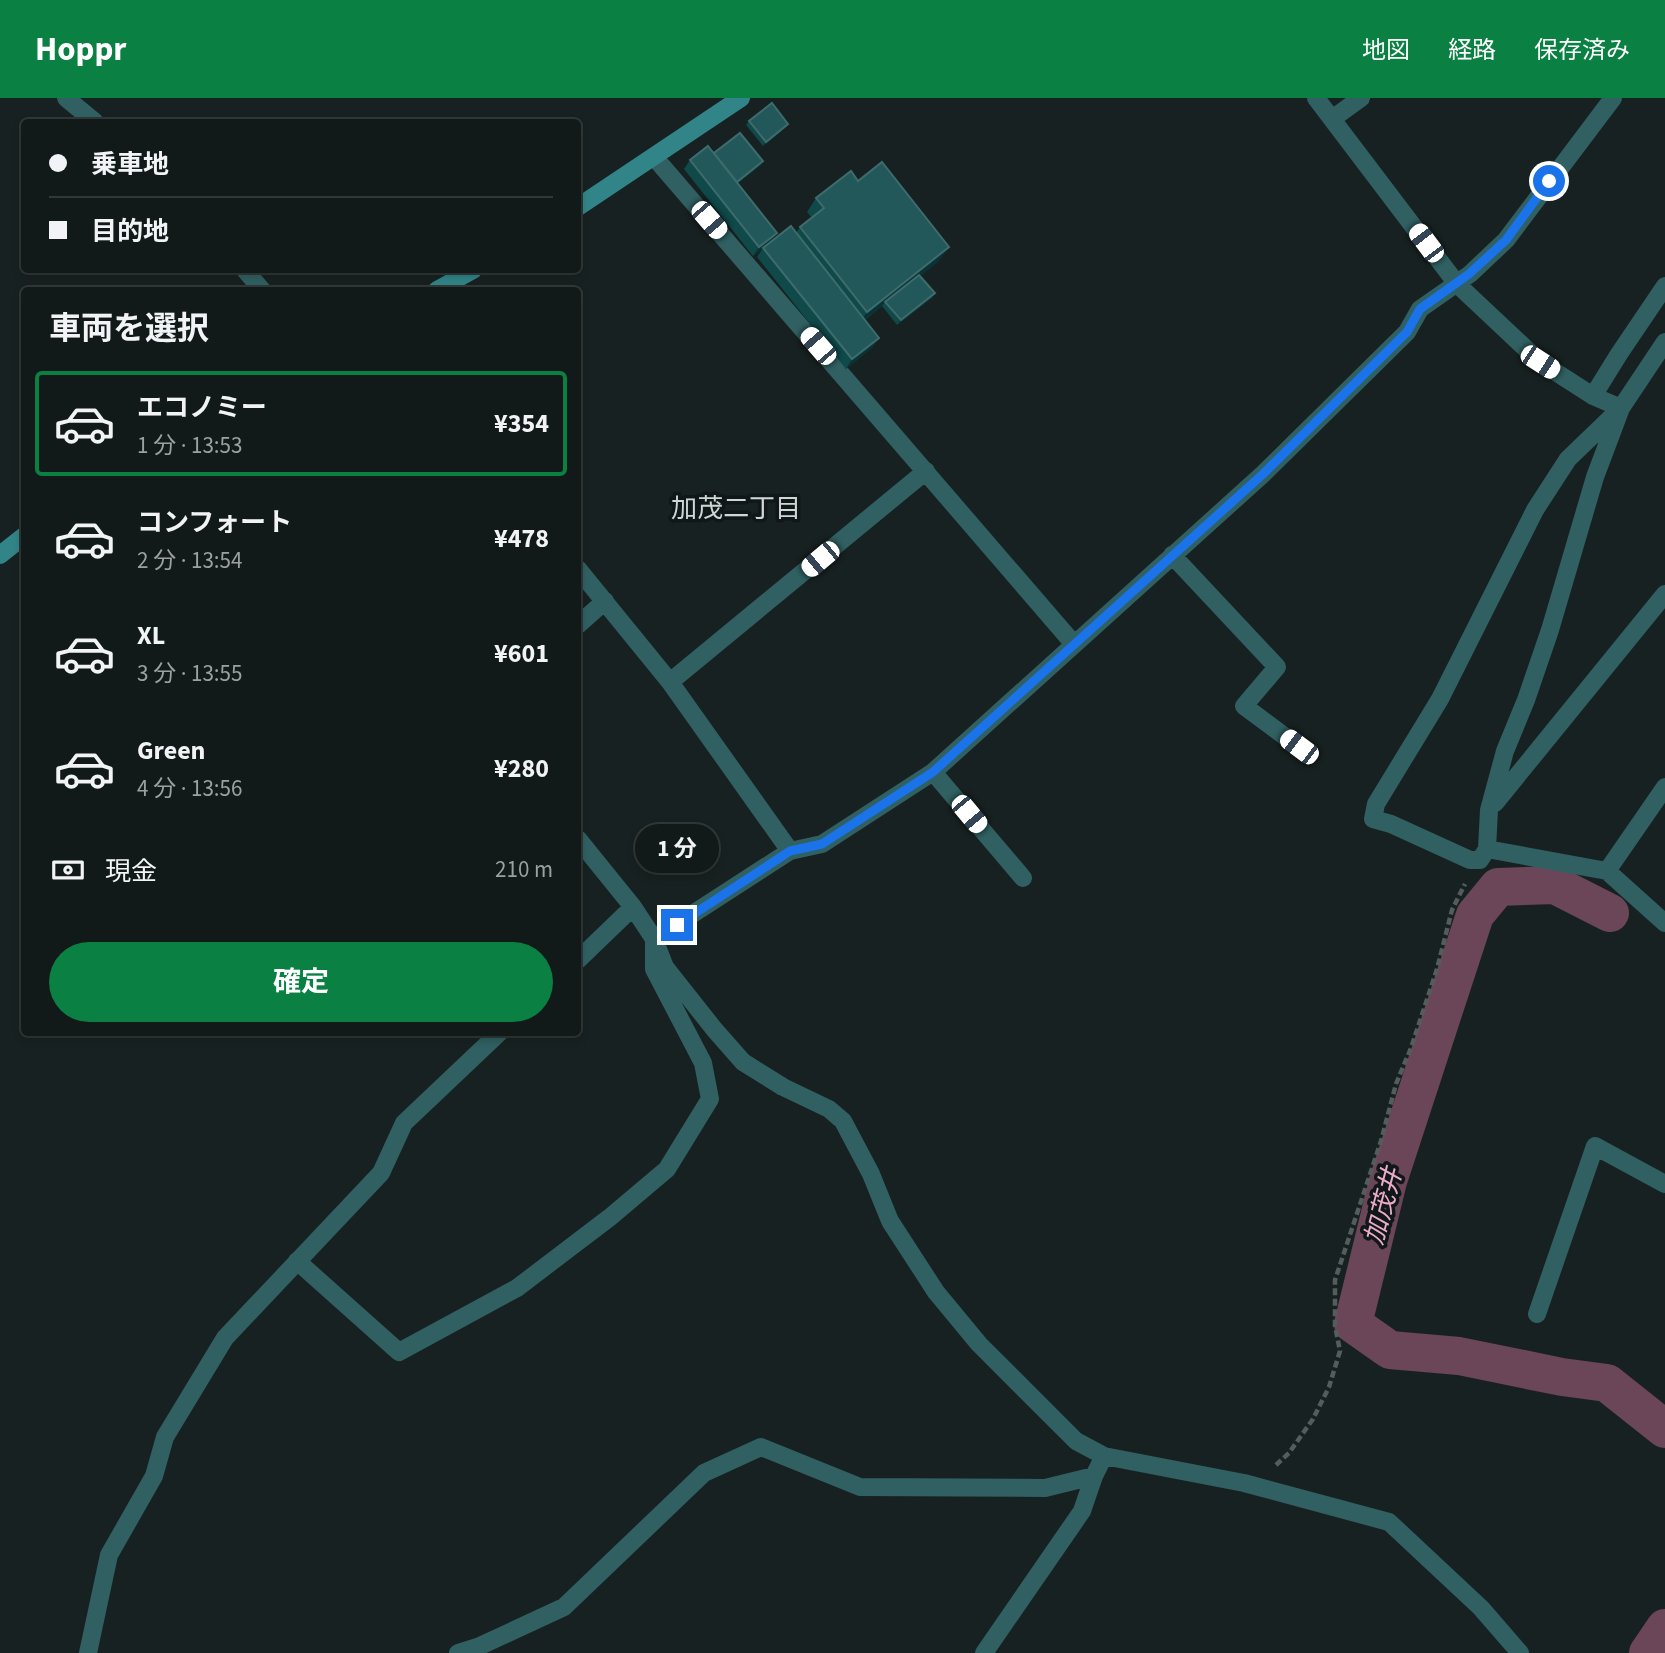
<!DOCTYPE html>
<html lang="ja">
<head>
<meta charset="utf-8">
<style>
	body { margin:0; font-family:"Source Sans 3","Noto Sans JP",sans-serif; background:#1b2222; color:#f1f3f6; height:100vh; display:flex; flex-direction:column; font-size:26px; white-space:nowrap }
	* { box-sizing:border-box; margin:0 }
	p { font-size:23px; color:#9ca0a2 }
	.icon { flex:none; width:38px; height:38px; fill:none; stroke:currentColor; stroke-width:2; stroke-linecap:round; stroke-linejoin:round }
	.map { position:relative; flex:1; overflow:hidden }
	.sheet { position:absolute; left:21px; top:189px; width:560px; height:749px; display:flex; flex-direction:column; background:#121919; border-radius:7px; box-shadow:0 4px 10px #0003,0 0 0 2px #313838 }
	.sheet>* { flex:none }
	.banner { position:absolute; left:21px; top:21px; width:560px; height:154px; border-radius:7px; box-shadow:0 4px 10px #0003,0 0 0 2px #313838; display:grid; align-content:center; height:154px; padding:0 28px; background:#121919 }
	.end { position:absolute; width:32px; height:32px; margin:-16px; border:9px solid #1a73e8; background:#fff; box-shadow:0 0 0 4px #fff }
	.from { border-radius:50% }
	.bubble { position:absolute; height:49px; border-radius:24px; background:#121919; box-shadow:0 4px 10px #0003,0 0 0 2px #313838; font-size:23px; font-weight:700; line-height:49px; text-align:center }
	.car { position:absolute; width:21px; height:42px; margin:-21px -10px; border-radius:9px; box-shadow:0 0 5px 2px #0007; background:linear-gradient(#fff 24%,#345 0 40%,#fff 0 76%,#345 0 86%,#fff 0) }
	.banner b { display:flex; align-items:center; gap:24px; height:66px; font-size:26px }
	.banner b+b { border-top:2px solid #313838 }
	.banner i { width:18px; height:18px; background:#f1f3f6 }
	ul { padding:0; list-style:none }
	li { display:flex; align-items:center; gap:21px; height:105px; margin:0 14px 10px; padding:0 14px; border:4px solid transparent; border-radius:7px }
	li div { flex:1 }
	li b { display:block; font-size:26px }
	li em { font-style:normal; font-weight:700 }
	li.current { border-color:#0b8043 }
	li>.icon { width:63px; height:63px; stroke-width:1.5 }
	h2 { padding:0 28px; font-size:32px; line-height:84px }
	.pay { display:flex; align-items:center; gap:18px; height:77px; padding:0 28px; font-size:26px }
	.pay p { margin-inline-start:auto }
	.primary-button { display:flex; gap:14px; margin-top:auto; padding:14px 28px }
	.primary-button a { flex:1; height:80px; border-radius:42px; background:#0b8043; color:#fff; font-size:28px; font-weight:700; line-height:80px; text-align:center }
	header { display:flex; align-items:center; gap:42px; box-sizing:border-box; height:98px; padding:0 35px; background:#0b8043; color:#fff }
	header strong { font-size:33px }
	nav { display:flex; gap:38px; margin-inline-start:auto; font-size:24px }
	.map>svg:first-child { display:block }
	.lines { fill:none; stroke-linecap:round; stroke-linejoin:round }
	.canal { stroke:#6b4658; stroke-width:38 }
	.path { stroke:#545c5c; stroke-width:4.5; stroke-dasharray:7 3.5; stroke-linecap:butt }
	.minor { stroke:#306062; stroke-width:18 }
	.secondary { stroke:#318588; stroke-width:18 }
	.wall { fill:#0f494a }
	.shaded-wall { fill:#0a3234 }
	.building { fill:#23585a; stroke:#3e6c6d; stroke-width:2 }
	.route { stroke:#1a73e8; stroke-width:9 }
	.labels { text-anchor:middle; stroke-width:7; stroke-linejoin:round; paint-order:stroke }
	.neighbourhood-label { font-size:26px; fill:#d0d6d6; stroke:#0f1718 }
	.water-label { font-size:26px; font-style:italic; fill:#edabcb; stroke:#0f1718 }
</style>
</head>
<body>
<header>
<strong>Hoppr</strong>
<nav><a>地図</a><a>経路</a><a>保存済み</a></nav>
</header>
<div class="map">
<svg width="1665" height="1555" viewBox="0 0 1665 1555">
	<rect width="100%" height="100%" fill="#182121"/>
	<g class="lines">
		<path class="canal" d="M1610 815 1555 787 1498 789 1475 817 1388 1083 1353 1226 1390 1252 1459 1258 1562 1279 1607 1285 1665 1331
			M1648 1555 1665 1530"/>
		<path class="path" d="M1276 1367 1289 1355 1313 1321 1329 1289 1340 1253 1335 1228V1182L1381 1043 1396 986 1411 950 1437 871 1452 812 1465 786"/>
		<path class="minor" d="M66 0 95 24
			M1316 0 1457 186 1540 264 1593 298 1621 310 1595 379 1550 532 1526 602 1505 653 1489 712 1487 751 1480 762H1470L1391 726 1373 721 1376 706 1440 601 1535 412 1568 361 1621 310 1665 244
			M1332 21 1361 0
			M655 60 1073 545
			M245 172 262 192
			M1593 298 1619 256 1665 188
			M1172 457 1277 569 1244 608 1299 649
			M578 527 605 503
			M670 584 926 373
			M933 674 1023 780
			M1495 705 1665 496
			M578 741 633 809
			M1487 751 1607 773 1665 825
			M790 753 822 746 933 674 1263 376 1407 234 1420 211 1470 176 1506 142 1613 0
			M1607 773 1665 689
			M578 862 633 809 654 841 665 869 714 931 743 964 783 989 829 1011 843 1023 871 1076 890 1123 936 1194 979 1246 1076 1343 1104 1358 1244 1385 1389 1424 1481 1510 1520 1555
			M297 1163 399 1254 517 1190 609 1120 667 1071 710 1001 703 965 654 871V841L790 753 670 584 578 471
			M1537 1216 1595 1048 1665 1086
			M88 1555 109 1457 154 1378 165 1339 225 1240 381 1075 404 1025 500 934
			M458 1555 480 1548 564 1509 704 1375 761 1349 860 1389 1045 1390 1094 1378 1104 1358
			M984 1555 1082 1413 1094 1378"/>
		<path class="secondary" d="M578 109 741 0
			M437 192 473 172
			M0 457 24 438"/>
	</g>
	<path class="wall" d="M749 23 788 26 785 30 763 48 746 27Z
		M690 62 763 63 760 68 738 85 777 135 771 144 753 158 684 71Z
		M858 83 939 163 920 178 935 195 932 200 897 227 882 208 865 222 873 249 846 271 757 159 763 150 796 135 800 129 812 120 807 114 816 100Z"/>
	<path class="shaded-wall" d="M788 26 785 30 763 48 766 44Z
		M763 63 760 68 734 88 737 84Z
		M777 135 771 144 753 158 759 149Z
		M949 149 939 163 886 205 885 204 882 208 858 227 867 214Z
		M935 195 932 200 897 227 901 222Z
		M879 240 873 249 846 271 852 261Z"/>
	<path class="building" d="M772 5 788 26 766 44 749 23Z
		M740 35 763 63 737 84 714 55Z
		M708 48 777 135 759 149 690 62Z
		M882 64 949 149 867 214 800 129 824 110 816 100 851 73 858 83Z
		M791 128 879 240 852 261 763 150Z
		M919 177 935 195 901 222 885 204Z"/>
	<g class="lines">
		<path class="route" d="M677 827 790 753 822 746 933 674 1263 376 1407 234 1420 211 1469 176 1506 142 1549 83"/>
	</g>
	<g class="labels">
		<g class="neighbourhood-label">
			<text x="736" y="419">加茂二丁目</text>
		</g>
		<g class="water-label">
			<text transform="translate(1383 1108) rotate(-75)" y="9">加茂井</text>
		</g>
	</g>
</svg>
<i class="end from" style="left:1549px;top:83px"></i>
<i class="end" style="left:677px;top:827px"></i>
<div class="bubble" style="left:635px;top:726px;width:84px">1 分</div>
<i class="car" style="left:709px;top:122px;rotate:139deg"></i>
<i class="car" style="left:1426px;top:145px;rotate:323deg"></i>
<i class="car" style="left:818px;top:248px;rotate:319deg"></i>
<i class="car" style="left:1540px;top:264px;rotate:123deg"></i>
<i class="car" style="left:820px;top:461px;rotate:230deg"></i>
<i class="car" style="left:1299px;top:649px;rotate:307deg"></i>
<i class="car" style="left:969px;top:716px;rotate:140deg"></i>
<div class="banner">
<b><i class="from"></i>乗車地</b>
<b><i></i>目的地</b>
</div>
<section class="sheet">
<h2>車両を選択</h2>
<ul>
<li class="current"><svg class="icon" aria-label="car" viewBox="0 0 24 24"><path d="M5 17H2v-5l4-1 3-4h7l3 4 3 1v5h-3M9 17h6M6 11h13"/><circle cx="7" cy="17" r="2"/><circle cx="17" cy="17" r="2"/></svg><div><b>エコノミー</b><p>1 分 · 13:53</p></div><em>¥354</em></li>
<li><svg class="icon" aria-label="car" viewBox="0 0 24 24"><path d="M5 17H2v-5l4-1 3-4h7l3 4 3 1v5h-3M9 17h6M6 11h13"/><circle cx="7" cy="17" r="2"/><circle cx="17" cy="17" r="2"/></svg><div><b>コンフォート</b><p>2 分 · 13:54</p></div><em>¥478</em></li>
<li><svg class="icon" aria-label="car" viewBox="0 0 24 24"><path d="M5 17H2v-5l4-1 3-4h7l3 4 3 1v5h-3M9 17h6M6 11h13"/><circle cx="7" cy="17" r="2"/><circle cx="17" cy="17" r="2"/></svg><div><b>XL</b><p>3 分 · 13:55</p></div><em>¥601</em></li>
<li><svg class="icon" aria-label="car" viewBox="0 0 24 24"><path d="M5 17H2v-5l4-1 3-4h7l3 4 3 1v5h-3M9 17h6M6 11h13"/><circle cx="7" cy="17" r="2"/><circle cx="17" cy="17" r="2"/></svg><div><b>Green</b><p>4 分 · 13:56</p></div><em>¥280</em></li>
</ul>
<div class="pay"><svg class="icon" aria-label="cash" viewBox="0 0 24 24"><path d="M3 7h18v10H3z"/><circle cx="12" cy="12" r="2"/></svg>現金<p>210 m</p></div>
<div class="primary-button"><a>確定</a></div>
</section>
</div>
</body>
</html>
